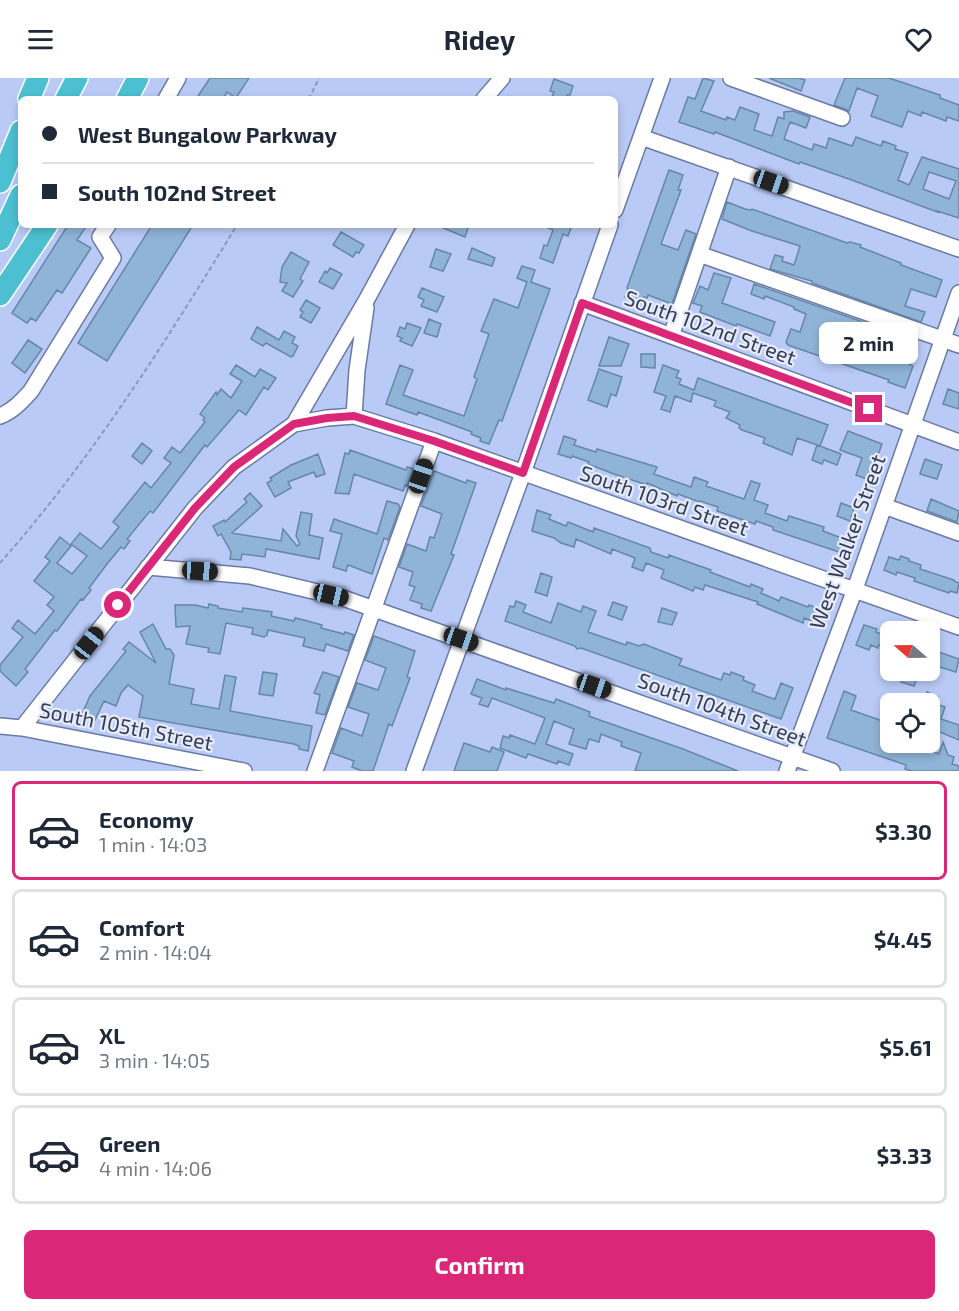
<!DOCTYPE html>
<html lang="en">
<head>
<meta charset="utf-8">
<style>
	body { margin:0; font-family:"Exo 2",sans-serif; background:#f6f6f7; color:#1f2937; height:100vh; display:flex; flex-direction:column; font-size:22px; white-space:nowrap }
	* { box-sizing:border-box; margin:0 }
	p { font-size:20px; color:#747a83 }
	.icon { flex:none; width:33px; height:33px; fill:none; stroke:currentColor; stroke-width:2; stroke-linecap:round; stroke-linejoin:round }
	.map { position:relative; height:693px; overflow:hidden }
	.details { display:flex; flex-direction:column; background:#fff; flex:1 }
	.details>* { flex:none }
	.top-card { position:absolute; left:18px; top:18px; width:600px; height:132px; border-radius:9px; box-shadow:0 3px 9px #0003; display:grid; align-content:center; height:132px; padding:0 24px; background:#fff }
	.needle { width:39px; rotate:290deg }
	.fabs { position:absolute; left:880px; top:543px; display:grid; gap:12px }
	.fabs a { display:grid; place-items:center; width:60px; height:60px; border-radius:9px; background:#fff; box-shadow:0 3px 9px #0003; font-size:30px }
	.end { position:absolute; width:27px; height:27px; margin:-14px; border:8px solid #db2777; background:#fff; box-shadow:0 0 0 3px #fff }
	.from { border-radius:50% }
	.bubble { position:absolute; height:42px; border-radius:9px; background:#fff; box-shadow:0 3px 9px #0003; font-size:20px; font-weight:700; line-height:42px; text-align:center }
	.car { position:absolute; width:18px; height:36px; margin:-18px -9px; border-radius:8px; box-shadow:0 0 4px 2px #0007; background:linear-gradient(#222 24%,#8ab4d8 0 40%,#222 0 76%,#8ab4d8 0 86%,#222 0) }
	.top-card b { display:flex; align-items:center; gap:21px; height:57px; font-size:22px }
	.top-card b+b { border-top:2px solid #e0e1e3 }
	.top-card i { width:15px; height:15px; background:#1f2937 }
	ul { padding:10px 0 0; list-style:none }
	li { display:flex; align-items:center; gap:18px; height:99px; margin:0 12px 9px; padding:0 12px; border:3px solid #e0e1e3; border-radius:9px }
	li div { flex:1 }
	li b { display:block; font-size:22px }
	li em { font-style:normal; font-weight:700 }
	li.selected { border-color:#db2777 }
	li>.icon { width:54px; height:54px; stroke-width:1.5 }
	.button { display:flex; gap:12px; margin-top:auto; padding:12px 24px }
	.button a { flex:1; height:69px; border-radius:9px; background:#db2777; color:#fff; font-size:24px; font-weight:700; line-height:69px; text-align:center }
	header { display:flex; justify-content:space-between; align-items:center; height:78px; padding:0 24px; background:#fff; font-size:27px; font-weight:700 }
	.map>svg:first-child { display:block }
	.building { fill:#90b4d7; stroke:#6587a8; stroke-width:1.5; fill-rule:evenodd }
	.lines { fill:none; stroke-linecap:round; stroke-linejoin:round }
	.minor-casing { stroke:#6b7aa2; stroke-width:18 }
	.highway-casing { stroke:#fff; stroke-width:24 }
	.path { stroke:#8b98bb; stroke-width:2; stroke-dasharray:4.5 3; stroke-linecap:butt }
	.minor { stroke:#fff; stroke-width:15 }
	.highway { stroke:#4cc0d1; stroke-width:21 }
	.route { stroke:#db2777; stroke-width:8 }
	.labels { text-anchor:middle; stroke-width:4.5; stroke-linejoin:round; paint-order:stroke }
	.street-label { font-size:21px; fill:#363c4e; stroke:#e4ebfd }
</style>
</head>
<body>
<header><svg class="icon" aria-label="menu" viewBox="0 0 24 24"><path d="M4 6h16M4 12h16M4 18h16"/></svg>Ridey<svg class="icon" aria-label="heart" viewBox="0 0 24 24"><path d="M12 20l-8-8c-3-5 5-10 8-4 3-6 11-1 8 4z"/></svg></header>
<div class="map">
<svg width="959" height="693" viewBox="0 0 959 693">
	<rect width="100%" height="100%" fill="#b9caf6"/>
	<path class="building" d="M210 0H249L236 20 227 14 223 21H196Z
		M703 0 714 3 701 33 726 42 727 39 735 42 740 29 759 36 754 52 772 58 778 39 784 41V34L793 33 810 39 806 50 790 44 784 61 812 72 814 66 826 70 829 60 852 68 856 59 881 68 883 63 896 68 895 71 908 75 898 102 909 107 922 79 959 91V140L937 133V134L849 101 800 84 799 86 715 54 714 56 679 44 688 19 695 21ZM929 94 956 103 949 121 923 111Z
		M769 0H799L805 2 801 13Z
		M845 0H889L940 17V20L959 27V43L947 39 946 43 922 34 921 38 908 33 902 49 871 38 878 18 857 10 849 33 847 32 834 27Z
		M554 1 573 8 570 17H567L566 21 552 19 554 14 550 13Z
		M669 92 683 97 678 112H681L661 166 678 172 686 152 696 156 672 226 648 217 647 220 644 219 642 225 625 219 628 211 627 210Z
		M727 124 745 131 751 132 752 131 847 165 850 164 861 167 860 169 901 185V187L942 202 936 219 911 211 905 228 925 234 921 244 812 205V203L770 191 775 177 783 179 782 183 794 187 800 168 752 153 722 141Z
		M68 147H87L77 162 91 170 62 215 57 212 36 243 31 240 27 245 12 235Z
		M152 147H193L107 283 78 265Z
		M436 147H469L465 159Z
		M542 147H572L568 158 563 156 553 185 540 180 544 167 547 168 553 152Z
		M341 154 364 167 359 175 356 174 353 179 333 167Z
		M472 170 495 180 492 188 468 181Z
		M436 171 451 176 443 193 430 189Z
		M291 174 309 184 300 201 303 203 293 219 282 213 287 205 280 204 282 189Z
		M522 188 535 192 531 204 550 211 502 343 499 342 489 366 480 363 481 360 471 356 472 354 418 334 417 337 386 326 400 287 413 292 403 317 464 338 477 301 474 299 489 256 481 253 494 221 518 230 527 204 517 200Z
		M330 190 342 196 333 211 319 204 325 193 327 195Z
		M714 195 731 200 722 225 775 244 770 258 743 248 737 246 736 248 700 234 702 228 693 225 700 208 708 212Z
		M754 206 917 263 909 286 913 288 905 310 888 304 889 302 788 267 786 264 791 251 800 254 806 236 794 231V229L765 218 764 221 751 216ZM836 245 881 263 874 282 829 266Z
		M422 210 444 219 437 234 421 228 424 222 418 219Z
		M306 222 320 230 311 245 300 239 303 234 300 232Z
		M429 241 441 246 437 259 424 255Z
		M407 245 421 250 412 268 400 263 402 260 397 258 400 249 405 251Z
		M257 249 279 262 284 253 295 259 292 265 298 268 293 278 291 279 266 265 263 268 251 261Z
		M609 259 629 266 621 288H599Z
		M28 262 42 271 25 295 12 285Z
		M641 276H655V290L641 289Z
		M236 287 255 299 260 291 276 300 268 312 264 309 246 337 239 332 207 369 205 367 153 435 150 433 127 461 130 463 124 471 121 469 107 486 89 510 91 512 83 522 81 521 57 553 55 552 42 569 25 591 28 594 16 608 0 593V587L23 559 12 550 18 542 35 556 54 533 47 527 54 519 34 503 50 483 45 479 60 459 71 468 57 485 72 496 87 478 71 466 80 455 101 471 119 449 113 444 145 404 151 410 171 385 164 380 172 369 180 375 205 344 203 342 205 340 200 336 216 314 217 317 221 311 231 320 242 303 230 296Z
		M663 287 679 293 676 299 681 301 679 306 694 312 698 300 828 347 820 368 797 360 792 377 763 365 765 360 742 352 739 350 740 347 726 340 730 334 714 328 716 323 693 315 691 324 675 318 670 334 661 331 666 318 654 314Z
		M599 291 622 299 616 318 611 316 607 329 588 322Z
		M948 311 959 315V331L943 326Z
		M848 353 882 366 869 402 856 397 862 380 840 372Z
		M564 358 576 362 574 367 596 374 597 371 657 389 654 396 691 409 694 399 708 404 706 408 744 421 751 403 760 406 754 422 768 427 765 435 787 443 789 438 824 449 823 453 847 462 842 475 773 452V449L756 443 755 446 717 433 718 429 700 423 699 424 678 416 677 418 647 405V407L614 396 588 386 589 384 572 378 571 380 558 376Z
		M142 365 152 373 142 386 132 378Z
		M817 367 841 376 837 387 824 382 822 386 812 382Z
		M350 372 406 392 407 389 414 391 407 408 405 407 403 413 354 396 349 416 335 415 345 375 349 376Z
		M318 376 325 396 316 399 314 394 288 404 291 410 275 419 267 405 272 402 270 400 291 387Z
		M925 381 942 387 937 401 920 396Z
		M434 393 466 405 467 402 476 405 451 476 454 477 431 533 421 530 422 526 410 522 415 509 409 507 413 494 399 489 407 466 426 473 430 459 434 460 442 436 421 428Z
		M250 415 262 428 232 455 281 463 283 451 297 468 300 466 296 458 301 434 312 436 309 457 323 460 319 481 266 471 265 479 242 476 241 482 230 481 231 474 221 456 218 458 213 448 224 442 225 444 247 424 244 421Z
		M931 421 959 433 957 444 927 433Z
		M387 423 398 426 400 429 388 462 384 460 372 496 348 487 346 493 333 489 342 456 330 453 334 441 377 456Z
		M841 425 854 430 850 443 837 438Z
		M537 432 551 437 549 441 566 448 568 444 593 454 594 450 650 470 651 474 668 480 669 477 691 485 711 492 710 494 750 509 751 506 763 511 761 515 779 523 781 519 808 529 809 527 822 532 817 545 804 540 803 545 757 526 758 524 705 507 703 512 695 509 693 513 661 500 664 492 646 485 643 493 632 489 635 480 612 471 611 476 576 461 574 469 561 465 554 460 532 453Z
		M901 478 909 481V483L921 487 920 491 954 502V503L959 505 957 515 950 513 949 515 914 503 915 500 897 494 896 497 884 492 889 479 899 482Z
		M541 495 552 499 547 518 535 514Z
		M516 523 526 527 523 534 551 545 558 525 581 534 583 528 596 533 588 554 626 567 627 564 639 568 644 566 682 581 679 587 721 602 724 595 730 597 731 594 744 599 743 602 755 607 752 613 771 620 775 621 781 605 793 610 781 641 581 570 577 571 575 568 505 543 510 528 514 529Z
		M613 524 627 529 622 542 608 537Z
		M209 526 218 528V530L242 534 243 530 272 534 271 538 294 543 295 540 304 542 322 547 321 550 344 556 345 554 354 557 348 573 326 566 324 573 303 568 305 560 268 552 267 557 264 559 252 556 253 550 226 545 220 576 208 574 209 570 186 566 190 548 176 549 175 527H195L208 530Z
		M662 530 677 535 672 547 658 544Z
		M153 546 166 571H170L174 577 169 606 194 611 191 626 219 631 225 597 236 599 230 633 312 648 308 673 299 671V668L294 666 139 639 143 618 128 607 121 615 116 628 104 623 95 642 82 636 90 618 126 573 123 571 129 564 156 585 140 554Z
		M864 547 877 551 876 554 891 560V571L879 567 878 570 871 567 869 572 856 567Z
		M374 558 415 573 407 599 410 600 392 648 389 646 373 693H362L352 689 354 683 332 675 341 650 362 658 369 636 348 629 357 605 378 612 386 590 365 582Z
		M930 571 959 581 956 594 930 586Z
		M904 592 919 595 914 608 901 604Z
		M263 594 277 596 273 618 259 616Z
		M323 594 339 599 325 637 316 635 320 617 314 615Z
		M477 601 506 612V610L554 625 556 621 590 634 589 638 594 640 683 671 738 693H635L641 675 621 668 622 664 601 656 599 664 589 661 586 671 569 666 574 651 554 643 546 666 573 676 569 687 558 683 557 686 528 676 526 680 500 670 503 658 509 660 510 657 535 666 545 640 492 620 488 629 479 626 482 620 471 616Z
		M844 613 856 618 851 632 891 646V664H912L939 676 943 664 948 677 954 679 952 686 959 688V693H912L905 691 906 687 827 660Z
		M927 614 938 619 935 626 945 629 941 641 959 647V662L930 650V626L922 625Z
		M464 665 490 674 492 669 504 674 497 693H454Z"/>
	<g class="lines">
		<defs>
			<path id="minor" d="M731 0 842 40
				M166 21 178 0
				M484 21 502 0
				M641 59 959 171
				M615 132 662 0
				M699 176 959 267
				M582 225 959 364
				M671 258 729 89
				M0 338C13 333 22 323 31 313L113 180 100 159 108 147
				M354 338 357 292 366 230
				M294 346 327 340 354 338 434 363 959 549
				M884 428 959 455
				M148 489 250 498 343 520 832 693
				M0 648 22 650 244 693
				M22 650 195 430 234 389 294 346 367 221 407 147
				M315 693 434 363
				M414 693 523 395 610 147
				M787 693 855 511 959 215"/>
			<path id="highway" d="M29 21 38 0
				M66 21 77 0
				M127 21 138 0
				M0 104 21 53
				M0 162 21 117
				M0 217 47 147"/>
		</defs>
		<use href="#minor" class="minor-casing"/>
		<use href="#highway" class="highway-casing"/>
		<path class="path" d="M309 21 319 0
			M0 485C91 382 165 265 237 147"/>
		<use href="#minor" class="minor"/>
		<use href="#highway" class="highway"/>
	</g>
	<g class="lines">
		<path class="route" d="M118 527 195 430 234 389 294 346 327 340 354 338 434 363 523 395 582 225 869 331"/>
	</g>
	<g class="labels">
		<g class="street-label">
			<text transform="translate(710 250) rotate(20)" y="7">South 102nd Street</text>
			<text transform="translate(664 423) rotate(19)" y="7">South 103rd Street</text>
			<text transform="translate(848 464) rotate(-70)" y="7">West Walker Street</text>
			<text transform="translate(722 632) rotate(20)" y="7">South 104th Street</text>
			<text transform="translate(126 649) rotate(11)" y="7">South 105th Street</text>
		</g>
	</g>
</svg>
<div class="fabs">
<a><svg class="needle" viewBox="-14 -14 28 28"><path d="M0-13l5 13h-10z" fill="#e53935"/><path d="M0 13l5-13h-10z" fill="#747a83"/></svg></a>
<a><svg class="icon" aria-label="locate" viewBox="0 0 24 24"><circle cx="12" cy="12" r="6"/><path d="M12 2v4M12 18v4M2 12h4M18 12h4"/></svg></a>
</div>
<i class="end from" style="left:118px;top:527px"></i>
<i class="end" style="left:869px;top:331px"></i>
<div class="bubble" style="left:819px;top:244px;width:99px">2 min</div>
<i class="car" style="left:771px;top:104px;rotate:109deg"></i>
<i class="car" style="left:421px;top:398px;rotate:19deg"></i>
<i class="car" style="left:200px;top:493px;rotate:93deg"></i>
<i class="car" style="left:331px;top:517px;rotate:103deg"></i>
<i class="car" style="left:461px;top:561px;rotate:109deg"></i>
<i class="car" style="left:89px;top:565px;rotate:38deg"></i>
<i class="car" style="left:594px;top:608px;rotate:109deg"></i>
<div class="top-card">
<b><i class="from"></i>West Bungalow Parkway</b>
<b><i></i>South 102nd Street</b>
</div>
</div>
<section class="details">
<ul>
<li class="selected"><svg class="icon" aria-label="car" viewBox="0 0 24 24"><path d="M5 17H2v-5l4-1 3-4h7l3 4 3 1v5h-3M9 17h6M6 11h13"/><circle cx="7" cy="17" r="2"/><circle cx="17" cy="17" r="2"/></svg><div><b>Economy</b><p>1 min · 14:03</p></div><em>$3.30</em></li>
<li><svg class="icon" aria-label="car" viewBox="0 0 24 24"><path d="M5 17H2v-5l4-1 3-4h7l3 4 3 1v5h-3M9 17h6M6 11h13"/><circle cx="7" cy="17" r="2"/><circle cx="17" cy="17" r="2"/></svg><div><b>Comfort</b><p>2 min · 14:04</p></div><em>$4.45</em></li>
<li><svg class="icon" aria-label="car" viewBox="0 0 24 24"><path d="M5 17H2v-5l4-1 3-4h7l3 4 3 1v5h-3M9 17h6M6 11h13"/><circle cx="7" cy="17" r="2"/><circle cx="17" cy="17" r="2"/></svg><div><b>XL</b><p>3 min · 14:05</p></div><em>$5.61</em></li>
<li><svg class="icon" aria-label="car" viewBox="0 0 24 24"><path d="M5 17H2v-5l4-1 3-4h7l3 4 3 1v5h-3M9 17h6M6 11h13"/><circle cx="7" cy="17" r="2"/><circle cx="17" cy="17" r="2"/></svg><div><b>Green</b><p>4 min · 14:06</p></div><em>$3.33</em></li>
</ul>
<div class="button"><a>Confirm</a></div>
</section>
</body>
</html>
